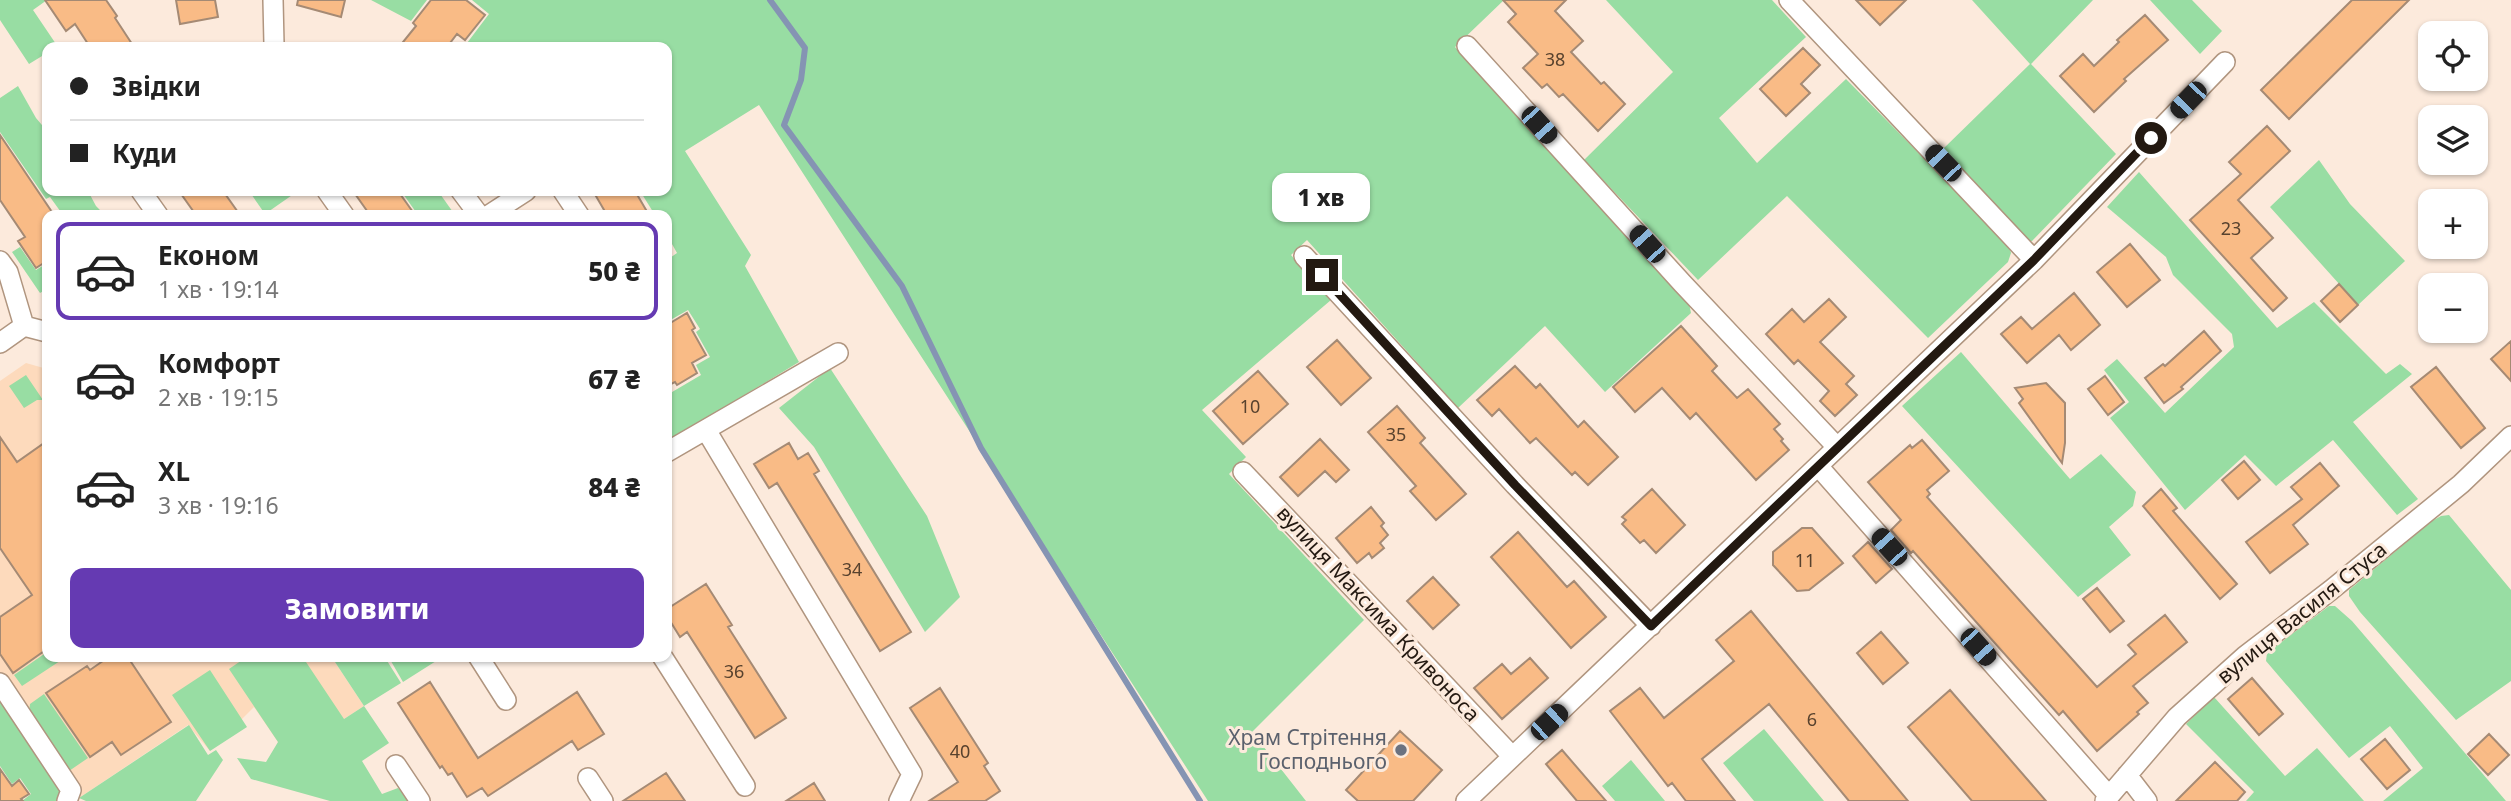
<!DOCTYPE html>
<html lang="uk">
<head>
<meta charset="utf-8">
<style>
	body { margin:0; font-family:"Noto Sans",sans-serif; background:#f6f6f6; color:#222; height:100vh; display:flex; flex-direction:column; font-size:26px; white-space:nowrap }
	* { box-sizing:border-box; margin:0 }
	p { font-size:23px; color:#767676 }
	.icon { flex:none; width:38px; height:38px; fill:none; stroke:currentColor; stroke-width:2; stroke-linecap:round; stroke-linejoin:round }
	.map { position:relative; flex:1; overflow:hidden }
	.details { position:absolute; left:42px; top:210px; width:630px; height:452px; display:flex; flex-direction:column; background:#fff; border-radius:14px; box-shadow:0 2px 5px #0004 }
	.details>* { flex:none }
	.hud { position:absolute; left:42px; top:42px; width:630px; height:154px; border-radius:14px; box-shadow:0 2px 5px #0004; display:grid; align-content:center; height:154px; padding:0 28px; background:#fff }
	.fabs { position:absolute; left:2418px; top:21px; display:grid; gap:14px }
	.fabs a { display:grid; place-items:center; width:70px; height:70px; border-radius:14px; background:#fff; box-shadow:0 2px 5px #0004; font-size:35px }
	.end { position:absolute; width:32px; height:32px; margin:-16px; border:9px solid #231911; background:#fff; box-shadow:0 0 0 4px #fff }
	.from { border-radius:50% }
	.bubble { position:absolute; height:49px; border-radius:14px; background:#fff; box-shadow:0 2px 5px #0004; font-size:23px; font-weight:800; line-height:49px; text-align:center }
	.car { position:absolute; width:21px; height:42px; margin:-21px -10px; border-radius:9px; box-shadow:0 0 5px 2px #0007; background:linear-gradient(#222 24%,#8ab4d8 0 40%,#222 0 76%,#8ab4d8 0 86%,#222 0) }
	.hud b { display:flex; align-items:center; gap:24px; height:66px; font-size:26px }
	.hud b+b { border-top:2px solid #e0e0e0 }
	.hud i { width:18px; height:18px; background:#222 }
	ul { padding:12px 0 0; list-style:none }
	li { display:flex; align-items:center; gap:21px; height:98px; margin:0 14px 10px; padding:0 14px; border:4px solid transparent; border-radius:14px }
	li div { flex:1 }
	li b { display:block; font-size:26px }
	li em { font-style:normal; font-weight:800 }
	li.active { border-color:#653ab2 }
	li>.icon { width:63px; height:63px; stroke-width:1.5 }
	.button { display:flex; gap:14px; margin-top:auto; padding:14px 28px }
	.button a { flex:1; height:80px; border-radius:14px; background:#653ab2; color:#fff; font-size:28px; font-weight:800; line-height:80px; text-align:center }
	.map>svg:first-child { display:block }
	.built { fill:#fddabc }
	.green { fill:#98dda3 }
	.lines { fill:none; stroke-linecap:round; stroke-linejoin:round }
	.stream { stroke:#8594b3; stroke-width:6 }
	.building { fill:#f9bb86; stroke:#a58a74; stroke-width:2 }
	.minor-casing { stroke:#b0957f; stroke-width:22 }
	.minor { stroke:#fff; stroke-width:19 }
	.route { stroke:#231911; stroke-width:9 }
	.worship-dot { fill:#6b7280; stroke:#fceadc; stroke-width:2.5 }
	.labels { text-anchor:middle; stroke-width:6; stroke-linejoin:round; paint-order:stroke }
	.number-label { font-size:18px; fill:#58422e }
	.street-label { font-size:21px; fill:#231911; stroke:#fceadc }
	.worship-label { font-size:21px; fill:#5b616d; stroke:#fceadc; text-anchor:end }
</style>
</head>
<body>
<div class="map">
<svg width="2511" height="801" viewBox="0 0 2511 801">
	<rect width="100%" height="100%" fill="#fceadc"/>
	<path class="built" d="M26 363 47 369V656H331L364 706 344 719 278 742 254 707 210 751 188 725 79 798 62 792 0 695V381Z"/>
	<path class="green" d="M0 0H47L33 10 58 47H47V53L29 64 0 20Z
		M371 0H427L411 21Z
		M472 0H1504L1455 47 1688 298 1691 313 1605 392 1545 326 1458 408 1307 240 1291 255 1331 300 1202 410 1246 457 1229 474 1364 620 1252 732 1306 801H1208L759 105 685 151 751 255 745 266 799 362 667 442V395L701 375 696 365 710 357 696 332 700 329 688 310 667 322V260L677 253 667 235V215H655L640 191H667V47H464L489 14Z
		M1606 0H1772L1806 37 1719 118 1757 163 1846 79 2009 245 2011 253 2008 262 1928 338 1787 196 1698 280 1584 160 1673 72Z
		M1972 0H2093L2031 64 2116 154 2032 241H2026L1943 149 2030 64Z
		M2150 0H2192L2222 31 2200 54Z
		M18 86 36 118 47 131V191H88L96 206 105 215H63L50 197 46 199 0 132V98Z
		M2319 160 2350 204 2405 261 2358 305 2270 207Z
		M2139 172 2277 328 2314 302 2386 374 2400 364 2412 374 2353 422 2418 499 2397 515 2333 440 2276 486 2245 455 2185 510 2110 418 2129 402 2104 370 2117 359 2165 413 2234 347 2232 334 2173 275 2166 257 2107 207Z
		M249 191H298L265 214Z
		M401 191H438L455 215H418Z
		M20 247 36 270 47 263V289L40 293 12 252Z
		M1961 352 2070 479 2101 454 2136 492 2133 506 2109 527 2131 555 2078 597 1902 406Z
		M830 368 927 516 960 597 925 632 814 447 779 408Z
		M26 375 43 400H37L24 408 9 386Z
		M2449 515 2511 590V681L2456 720 2360 612 2349 596V590L2432 521 2441 516Z
		M2329 606H2335L2352 621 2506 801H2383L2423 768 2390 726 2349 758 2266 661 2267 653Z
		M47 652V656H62L63 659 22 686 14 675Z
		M248 656H302L344 719 364 706 331 656H384L401 683 364 706 389 743 362 761 382 794 398 788 410 801H330L251 779 237 758 266 762 278 742 229 669Z
		M388 656H444L403 682Z
		M210 670 247 727 210 751 172 695Z
		M44 694 88 758 69 771 29 713 30 704Z
		M2214 697 2285 776 2317 748 2364 801H2246L2254 792 2186 724Z
		M0 700 62 792 59 801H22L31 794 20 778 12 784 0 766Z
		M189 725 208 755 216 750 223 760 196 801H86L79 798Z
		M1764 729 1824 801H1754L1723 763Z
		M1631 760 1665 801H1615L1602 786Z"/>
	<g class="lines">
		<path class="stream" d="M770 0 805 48 801 80 784 125 902 286 981 448 1200 801"/>
	</g>
	<path class="building" d="M45 0H106L117 16 115 18 134 47H90L75 24 66 31Z
		M176 0H215L218 17 180 24Z
		M298 0H345L341 17 297 5Z
		M431 0H466L485 15 465 40 457 34 447 47H399L416 26 413 23Z
		M1503 0H1566L1555 11 1583 41 1571 52 1601 84 1604 82 1625 104 1598 131 1563 94 1559 97 1547 84 1542 88 1523 68 1538 54 1508 22 1516 14Z
		M1856 0H1906L1880 25Z
		M2352 0H2409L2289 119 2261 90Z
		M2145 15 2168 40 2124 79 2126 81 2094 112 2060 76 2083 54 2094 66 2119 42 2117 40Z
		M1803 48 1820 65 1801 84 1810 93 1786 116 1760 89Z
		M2267 126 2290 151 2238 200 2273 238 2251 258 2287 298 2273 311 2190 220 2241 174 2229 162Z
		M0 135 54 215H47V261L36 268 18 241 25 237 0 200Z
		M179 191H223L240 215H196Z
		M353 191H398L415 215H370Z
		M593 191H635L649 215H607Z
		M2130 244 2160 280 2127 307 2097 272Z
		M2339 284 2358 305 2340 322 2321 301Z
		M2074 293 2100 325 2071 350 2059 335 2027 363 2001 334 2021 317 2032 329Z
		M1829 299 1846 317 1820 342 1854 376 1846 384 1857 395 1835 416 1820 401 1829 391 1798 360 1794 364 1766 334 1792 309 1804 322Z
		M687 313 695 328 692 330 706 355 692 363 697 373 677 385 675 382 667 386V325Z
		M1681 326 1717 366 1712 371 1737 398 1748 389 1780 424 1774 429 1783 439 1781 441 1789 450 1756 480 1696 413 1690 419 1662 388 1635 412 1613 387Z
		M2204 331 2221 351 2181 387 2183 389 2164 403 2145 378 2163 364 2165 366Z
		M1337 340 1371 378 1341 405 1307 367Z
		M2511 341V381L2491 359Z
		M1515 366 1536 388 1540 384 1578 427 1584 421 1618 457 1588 485 1575 472 1572 475 1536 438 1530 443 1499 409 1492 416 1477 400Z
		M2436 367 2485 428 2461 448 2411 387Z
		M1258 371 1288 404 1243 444 1213 411Z
		M2105 376 2124 402 2108 415 2088 389Z
		M2046 383 2065 403V443L2062 463 2019 403 2023 399 2015 388Z
		M1397 406 1425 438 1420 443 1466 494 1436 520 1410 491 1416 486 1368 432Z
		M0 437 17 462 47 441V649L13 673 0 654V617L32 595 0 548Z
		M1320 439 1349 470 1336 482 1325 471 1298 496 1280 477Z
		M1922 440 1949 471 1927 490 1930 494 1927 497 2097 687 2136 654 2128 645 2165 615 2187 642 2133 686 2148 703 2137 712 2139 714 2097 751 2063 711 2059 715 1913 551 1911 553 1891 530 1901 520 1868 482 1910 445 1912 448Z
		M789 443 798 459 808 453 819 471 814 474 911 632 880 651 777 483 769 488 754 464Z
		M2244 461 2260 480 2238 499 2222 480Z
		M2320 463 2339 486 2293 525 2308 544 2270 573 2246 542 2302 499 2291 487Z
		M1652 489 1685 525 1656 553 1644 540 1640 543 1622 524 1626 520 1622 517Z
		M2161 489 2177 508 2173 511 2237 584 2220 599 2143 506Z
		M1371 507 1384 523 1381 526 1388 535 1380 543 1384 548 1372 558 1369 553 1357 563 1336 538Z
		M1802 528H1812L1843 563 1809 590 1797 591 1773 565V552Z
		M1518 532 1567 587 1574 581 1606 617 1571 648 1491 557Z
		M1868 542 1892 569 1876 583 1853 556Z
		M1433 577 1459 605 1433 629 1407 601Z
		M706 584 732 625 728 627 786 718 755 738 687 632 680 637 667 616V609Z
		M2097 588 2124 621 2110 632 2083 599Z
		M1751 611 1908 801H1849L1769 704 1702 759 1735 801H1686L1672 783 1668 786 1610 711 1640 688 1664 718 1734 661 1716 640Z
		M1881 632 1908 663 1883 684 1857 653Z
		M110 656H127L171 722 121 755 112 742 90 757 46 693 87 666 90 670Z
		M1530 658 1548 678 1502 719 1474 688 1502 664 1511 674Z
		M2252 678 2283 714 2259 735 2228 699Z
		M430 682 478 758 577 692 604 734 578 750 572 741 488 796 482 788 467 797 452 773 448 775 442 766 440 768 398 703Z
		M940 688 988 763 984 766 1000 791 985 801H929L958 782 910 708Z
		M1950 690 2046 801H1972L1908 727Z
		M1400 731 1442 770 1413 801H1358L1346 790Z
		M2489 734 2509 755 2488 775 2468 754Z
		M2385 739 2410 770 2387 789 2361 759Z
		M1562 750 1606 801H1577L1546 764Z
		M2215 762 2245 792 2237 801H2176Z
		M0 769 12 786 19 780 29 794 21 799 23 801H0Z
		M666 773 685 801H623Z
		M814 783 825 801H786Z"/>
	<g class="lines">
		<defs>
			<path id="minor" d="M273 0 274 44
				M1789 0 2034 260
				M1467 46 1683 284 1837 447
				M141 191 158 215
				M327 191 344 215
				M461 191 479 215
				M563 191 579 215
				M489 215 526 191
				M1304 256 1515 485 1651 626
				M0 261 8 272 24 326
				M0 343 24 326 47 332
				M706 430 912 774 899 801
				M667 452 838 353
				M1818 466 2109 796
				M1243 472 1512 756
				M478 656 506 700
				M662 656 745 786
				M0 683 71 790 67 801
				M396 765 420 801
				M2127 775 2147 801
				M588 778 603 801
				M1466 801 2034 260 2225 62
				M2105 801 2177 717 2245 656 2331 590 2461 484 2511 436"/>
		</defs>
		<use href="#minor" class="minor-casing"/>
		<use href="#minor" class="minor"/>
	</g>
	<g class="lines">
		<path class="route" d="M1322 275 1515 485 1651 626 2034 260 2151 138"/>
	</g>
	<circle class="worship-dot" cx="1401" cy="750" r="7"/>
	<g class="labels">
		<g class="number-label">
			<text x="1555" y="66">38</text>
			<text x="2231" y="235">23</text>
			<text x="1250" y="413">10</text>
			<text x="1396" y="441">35</text>
			<text x="1805" y="567">11</text>
			<text x="852" y="576">34</text>
			<text x="734" y="678">36</text>
			<text x="1812" y="726">6</text>
			<text x="960" y="758">40</text>
		</g>
		<g class="street-label">
			<text transform="translate(2302 613) rotate(-39)" y="7">вулиця Василя Стуса</text>
			<text transform="translate(1378 614) rotate(47)" y="7">вулиця Максима Кривоноса</text>
		</g>
		<g class="worship-label">
			<text x="1387" y="745">Храм Стрітення<tspan x="1387" dy="24">Господнього</tspan></text>
		</g>
	</g>
</svg>
<div class="fabs">
<a><svg class="icon" aria-label="locate" viewBox="0 0 24 24"><circle cx="12" cy="12" r="6"/><path d="M12 2v4M12 18v4M2 12h4M18 12h4"/></svg></a>
<a><svg class="icon" aria-label="layers" viewBox="0 0 24 24"><path d="M12 4l9 5-9 5-9-5zM3 14l9 5 9-5"/></svg></a>
<a>+</a>
<a>−</a>
</div>
<i class="end from" style="left:2151px;top:138px"></i>
<i class="end" style="left:1322px;top:275px"></i>
<div class="bubble" style="left:1272px;top:173px;width:98px">1 хв</div>
<i class="car" style="left:2188px;top:100px;rotate:224deg"></i>
<i class="car" style="left:1539px;top:125px;rotate:138deg"></i>
<i class="car" style="left:1943px;top:163px;rotate:316deg"></i>
<i class="car" style="left:1647px;top:244px;rotate:318deg"></i>
<i class="car" style="left:1889px;top:547px;rotate:318deg"></i>
<i class="car" style="left:1978px;top:647px;rotate:138deg"></i>
<i class="car" style="left:1549px;top:722px;rotate:47deg"></i>
<div class="hud">
<b><i class="from"></i>Звідки</b>
<b><i></i>Куди</b>
</div>
<section class="details">
<ul>
<li class="active"><svg class="icon" aria-label="car" viewBox="0 0 24 24"><path d="M5 17H2v-5l4-1 3-4h7l3 4 3 1v5h-3M9 17h6M6 11h13"/><circle cx="7" cy="17" r="2"/><circle cx="17" cy="17" r="2"/></svg><div><b>Економ</b><p>1 хв · 19:14</p></div><em>50 ₴</em></li>
<li><svg class="icon" aria-label="car" viewBox="0 0 24 24"><path d="M5 17H2v-5l4-1 3-4h7l3 4 3 1v5h-3M9 17h6M6 11h13"/><circle cx="7" cy="17" r="2"/><circle cx="17" cy="17" r="2"/></svg><div><b>Комфорт</b><p>2 хв · 19:15</p></div><em>67 ₴</em></li>
<li><svg class="icon" aria-label="car" viewBox="0 0 24 24"><path d="M5 17H2v-5l4-1 3-4h7l3 4 3 1v5h-3M9 17h6M6 11h13"/><circle cx="7" cy="17" r="2"/><circle cx="17" cy="17" r="2"/></svg><div><b>XL</b><p>3 хв · 19:16</p></div><em>84 ₴</em></li>
</ul>
<div class="button"><a>Замовити</a></div>
</section>
</div>
</body>
</html>
